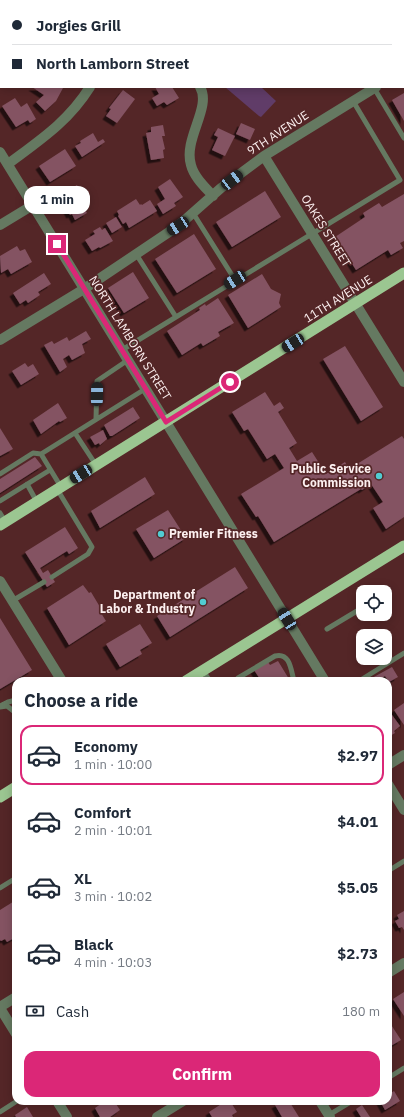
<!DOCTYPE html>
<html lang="en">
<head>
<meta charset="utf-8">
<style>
	body { margin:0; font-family:"IBM Plex Sans",sans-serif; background:#f2f2f3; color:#1f2937; height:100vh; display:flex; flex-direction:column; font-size:15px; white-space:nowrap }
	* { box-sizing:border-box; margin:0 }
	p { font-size:13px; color:#747a83 }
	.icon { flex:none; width:22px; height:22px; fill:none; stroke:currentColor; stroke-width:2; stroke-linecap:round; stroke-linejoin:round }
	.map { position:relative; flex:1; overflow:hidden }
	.drawer { position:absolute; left:12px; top:677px; width:380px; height:428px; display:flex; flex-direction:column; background:#fff; border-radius:12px; box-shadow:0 2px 10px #0003 }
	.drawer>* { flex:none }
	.guide { position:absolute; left:0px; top:0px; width:404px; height:88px; box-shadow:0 2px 10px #0003; display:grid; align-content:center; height:88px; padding:0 12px; background:#fff }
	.tools { position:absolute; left:356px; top:585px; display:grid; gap:8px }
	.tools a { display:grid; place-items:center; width:36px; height:36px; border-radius:8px; background:#fff; box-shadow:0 2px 10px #0003; font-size:20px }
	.end { position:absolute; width:18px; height:18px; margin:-9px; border:5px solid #db2777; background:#fff; box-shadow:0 0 0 2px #fff }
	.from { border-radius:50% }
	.bubble { position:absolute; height:28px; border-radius:12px; background:#fff; box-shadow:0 2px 10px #0003; font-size:13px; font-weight:700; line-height:28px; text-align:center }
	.car { position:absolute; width:12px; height:24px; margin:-12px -6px; border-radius:5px; box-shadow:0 0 3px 1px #0007; background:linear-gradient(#222 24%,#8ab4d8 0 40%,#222 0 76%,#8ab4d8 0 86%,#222 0) }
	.guide b { display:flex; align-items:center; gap:14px; height:38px; font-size:15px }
	.guide b+b { border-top:1px solid #e0e1e3 }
	.guide i { width:10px; height:10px; background:#1f2937 }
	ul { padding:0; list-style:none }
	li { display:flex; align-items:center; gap:12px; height:60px; margin:0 8px 6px; padding:0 4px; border:2px solid transparent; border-radius:12px }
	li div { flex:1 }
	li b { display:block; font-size:15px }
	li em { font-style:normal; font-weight:700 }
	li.active { border-color:#db2777 }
	li>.icon { width:36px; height:36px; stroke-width:1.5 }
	h2 { padding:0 12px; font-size:18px; line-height:48px }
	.pay { display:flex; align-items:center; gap:10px; height:44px; padding:0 12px; font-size:15px }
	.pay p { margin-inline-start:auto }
	.action { display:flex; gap:8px; margin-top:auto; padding:8px 12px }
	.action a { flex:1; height:46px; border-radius:12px; background:#db2777; color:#fff; font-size:16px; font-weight:700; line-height:46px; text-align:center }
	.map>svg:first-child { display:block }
	.green { fill:#603c68 }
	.building { fill:#845362; filter:url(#shadow) }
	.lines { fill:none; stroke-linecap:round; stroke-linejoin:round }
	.service { stroke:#657961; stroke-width:5 }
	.minor { stroke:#657961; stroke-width:10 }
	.tertiary { stroke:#657961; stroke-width:10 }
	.trunk { stroke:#9bc691; stroke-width:11 }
	.route { stroke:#db2777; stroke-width:5 }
	.poi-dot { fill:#51ccd2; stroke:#542627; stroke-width:1.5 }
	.labels { text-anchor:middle; stroke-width:3.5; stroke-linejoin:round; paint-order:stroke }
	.street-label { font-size:12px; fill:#fdf0f0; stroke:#542627 }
	.poi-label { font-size:12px; font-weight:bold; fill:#fdf0f0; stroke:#542627; text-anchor:end }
</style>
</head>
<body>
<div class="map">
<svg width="404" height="1117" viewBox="0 0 404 1117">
	<defs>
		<filter id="shadow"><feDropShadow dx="-3.5" dy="3.5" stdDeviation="0" flood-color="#0009"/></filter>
	</defs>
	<rect width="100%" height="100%" fill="#542627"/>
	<path class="green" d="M225 87H261L276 101 261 117 259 116Z"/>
	<path class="building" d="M32 87H61L63 88 56 101 45 111 36 102 44 95Z
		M155 87H172L179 98 167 105 164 102 157 106 152 98 159 94Z
		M123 90 135 99 117 123 106 116 111 109 109 108Z
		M404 93V121L392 100Z
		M15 98 21 107 27 103 36 119 30 123 28 120 16 127 2 106Z
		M241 123 255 129 250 140 236 134Z
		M163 125 165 136H162L165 149 163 150 164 158 151 160 146 133 151 132V127Z
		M218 128 235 136 225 156 212 150 218 137 214 135Z
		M93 133 98 142 103 139 105 142 82 157 75 146 81 143 80 141Z
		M65 149 76 166 50 182 39 166Z
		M170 179 183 197 174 203 176 206 163 214 157 204 165 199 158 187Z
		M77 185 80 191 75 194 87 213 75 220 72 214 70 215 63 203 65 202 60 195Z
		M265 191 281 217 232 247 216 222Z
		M404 194V241L400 243 403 248 391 255 388 250 356 270 335 237 365 217 363 213 379 203 382 207Z
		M136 199 140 205 141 204 142 205 150 200 157 211 129 228 126 222 123 224 118 216 119 215 117 211Z
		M116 217 122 227 112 233 106 223Z
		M100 227 102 230 105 228 113 241 100 248 99 247 92 251 85 240 95 234 93 231Z
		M194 234 216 269 177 293 155 259Z
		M17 246 20 251 25 249 32 262 11 274 8 269 1 273 0 256Z
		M133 272 149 298 124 313 108 288Z
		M44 273 51 284 38 292 40 295 28 303 26 300 20 304 13 293Z
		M262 274 271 289 281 294 279 303 281 307 248 328 228 295Z
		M218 298 234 323 218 332 220 336 203 346 201 343 182 355 167 331 200 310 199 308 205 304 206 306Z
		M86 331 91 339 82 344 85 353 72 360 69 355 63 359 67 367 60 372 44 345 52 341 54 344 67 337 69 341Z
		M345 346 383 407 361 421 323 359Z
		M25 363 28 367 33 364 39 374 21 385 12 371Z
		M265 392 274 406 280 402 284 408 278 412 297 443 289 448 297 461 312 452 326 474 345 462 349 469 402 436 404 439V517L386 529 373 508 383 502 371 484 362 490 361 489 274 542 258 516 256 517 241 494 284 468 275 454 267 459 248 429 244 431 232 412Z
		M58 403 67 418 60 422 59 421 41 434 33 420Z
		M133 407 140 418 112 436H110L104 425Z
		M0 428 13 449 0 456Z
		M103 430 107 439 100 445 99 443 95 445 90 437Z
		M35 457 42 466 0 493V479Z
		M145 477 155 494 100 528 91 511Z
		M168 510 186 538 154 558 136 529Z
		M65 527 78 548 69 554 67 551 40 568 43 573 48 570 55 582 47 587 25 552Z
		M235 567 248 588 170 637 157 616Z
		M83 585 89 593 91 592 103 612 101 613 106 621 69 645 47 608Z
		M0 618 32 670 0 689Z
		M140 624 152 643 140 650 142 654 120 667 106 644Z
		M385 638 391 649 385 653Z
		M278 661 289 679 285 681H265L262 677 260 679 254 670 268 662 270 665Z
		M392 667 398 677 389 682 385 676 377 681H374L372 678Z
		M404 703V725L394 710Z
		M392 715 400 726 394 731 395 733 390 736 388 732V717Z
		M16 900V937L7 942 5 939 1 941 0 940V910Z
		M404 911V930L402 927 399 928 395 921 399 919 397 915Z
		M404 992V1016L393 999Z
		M388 1020 401 1040 389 1047 388 1046Z
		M394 1091 400 1101 385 1110 380 1101H388V1095Z
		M105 1101H114L120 1110 110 1117H100L95 1108Z
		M226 1101H230L237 1112 232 1115 233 1117H212L209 1112Z
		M282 1101H289L299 1117H282L275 1105Z
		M362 1105 370 1117H361L356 1109Z
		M27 1107 33 1117H16L15 1115Z"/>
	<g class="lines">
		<path class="service" d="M374 88 404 138
			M193 213 235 280
			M136 254 176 317
			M122 350 400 180 353 101
			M96 419 97 381 128 360
			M75 433 96 465
			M0 474 33 453 41 454
			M27 484 37 502
			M61 487 41 454 145 389
			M0 501 50 470
			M0 513 5 521
			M52 577 88 554 92 547 57 489
			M12 601 44 582
			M327 629 357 611
			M203 671 210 681
			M238 678 275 656C290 652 291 670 294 681
			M359 681 404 653
			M2 705 8 702 16 700
			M0 707 7 706 16 713
			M388 871 404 861
			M0 888 16 878
			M388 1078 404 1068
			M0 1112 17 1101
			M329 1115 352 1101"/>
		<path class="minor" d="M146 0 147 1
			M47 1 49 0
			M135 1 136 0
			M223 1 224 0
			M0 25H1
			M403 70H404
			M200 87C212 107 183 139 191 165 194 177 205 187 213 196
			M264 156 404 382
			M8 164C40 140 68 122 90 87
			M0 225 33 205
			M0 340 84 289 178 226 221 188 264 156 376 87
			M0 581 62 681
			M287 619 325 681
			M388 765 404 755
			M388 784 404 810
			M388 973 404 963
			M0 1007 16 997
			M0 1008 16 1034
			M57 1101 67 1117
			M320 1101 330 1117
			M157 1117 183 1101"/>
		<path class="tertiary" d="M0 152 287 619"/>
		<path class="trunk" d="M0 525 404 273
			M186 681 404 546
			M0 797 16 787"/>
	</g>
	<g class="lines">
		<path class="route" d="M57 244 166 422 230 382"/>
	</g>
	<g class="poi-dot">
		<circle cx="379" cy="476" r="4"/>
		<circle cx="161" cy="534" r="4"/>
		<circle cx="203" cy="602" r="4"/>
	</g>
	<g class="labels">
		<g class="street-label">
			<text transform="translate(278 133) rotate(-33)" y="4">9TH AVENUE</text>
			<text transform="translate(326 231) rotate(58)" y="4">OAKES STREET</text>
			<text transform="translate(338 299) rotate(-32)" y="4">11TH AVENUE</text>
			<text transform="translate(130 338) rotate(58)" y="4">NORTH LAMBORN STREET</text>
		</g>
		<g class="poi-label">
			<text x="371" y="473">Public Service<tspan x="371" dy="14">Commission</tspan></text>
			<text x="169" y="538" text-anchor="start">Premier Fitness</text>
			<text x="195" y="599">Department of<tspan x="195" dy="14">Labor &amp; Industry</tspan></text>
		</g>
	</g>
</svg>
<div class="tools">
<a><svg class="icon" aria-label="locate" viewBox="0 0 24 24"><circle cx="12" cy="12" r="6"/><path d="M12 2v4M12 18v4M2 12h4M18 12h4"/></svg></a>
<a><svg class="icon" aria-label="layers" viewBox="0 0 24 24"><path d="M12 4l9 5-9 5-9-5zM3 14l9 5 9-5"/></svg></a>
</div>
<i class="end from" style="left:230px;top:382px"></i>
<i class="end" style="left:57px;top:244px"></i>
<div class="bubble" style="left:24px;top:186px;width:66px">1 min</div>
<i class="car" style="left:232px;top:180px;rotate:53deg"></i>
<i class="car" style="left:178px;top:226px;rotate:237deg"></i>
<i class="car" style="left:235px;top:280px;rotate:238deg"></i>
<i class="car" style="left:293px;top:343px;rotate:238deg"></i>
<i class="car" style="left:97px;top:394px;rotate:1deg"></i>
<i class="car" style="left:81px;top:474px;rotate:238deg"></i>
<i class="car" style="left:287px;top:619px;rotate:328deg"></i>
<div class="guide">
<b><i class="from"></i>Jorgies Grill</b>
<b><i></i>North Lamborn Street</b>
</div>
<section class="drawer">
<h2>Choose a ride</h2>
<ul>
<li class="active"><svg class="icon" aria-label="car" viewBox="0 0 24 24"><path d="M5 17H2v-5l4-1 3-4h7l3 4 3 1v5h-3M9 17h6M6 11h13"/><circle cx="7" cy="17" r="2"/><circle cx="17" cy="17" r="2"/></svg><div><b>Economy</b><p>1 min · 10:00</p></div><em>$2.97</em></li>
<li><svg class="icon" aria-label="car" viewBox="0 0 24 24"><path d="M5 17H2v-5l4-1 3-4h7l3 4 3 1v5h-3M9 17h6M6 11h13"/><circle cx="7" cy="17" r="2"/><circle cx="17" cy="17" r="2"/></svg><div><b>Comfort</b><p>2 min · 10:01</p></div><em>$4.01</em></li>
<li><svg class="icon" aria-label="car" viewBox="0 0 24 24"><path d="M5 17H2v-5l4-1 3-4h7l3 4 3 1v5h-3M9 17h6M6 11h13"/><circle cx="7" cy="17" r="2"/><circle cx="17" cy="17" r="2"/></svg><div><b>XL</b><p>3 min · 10:02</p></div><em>$5.05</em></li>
<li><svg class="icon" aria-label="car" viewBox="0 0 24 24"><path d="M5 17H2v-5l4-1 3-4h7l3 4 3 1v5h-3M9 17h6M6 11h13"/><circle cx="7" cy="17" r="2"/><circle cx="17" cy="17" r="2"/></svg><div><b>Black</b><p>4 min · 10:03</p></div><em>$2.73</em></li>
</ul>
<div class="pay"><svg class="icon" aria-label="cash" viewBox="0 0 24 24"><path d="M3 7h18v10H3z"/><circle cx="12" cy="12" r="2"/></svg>Cash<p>180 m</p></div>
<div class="action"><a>Confirm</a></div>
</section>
</div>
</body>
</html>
